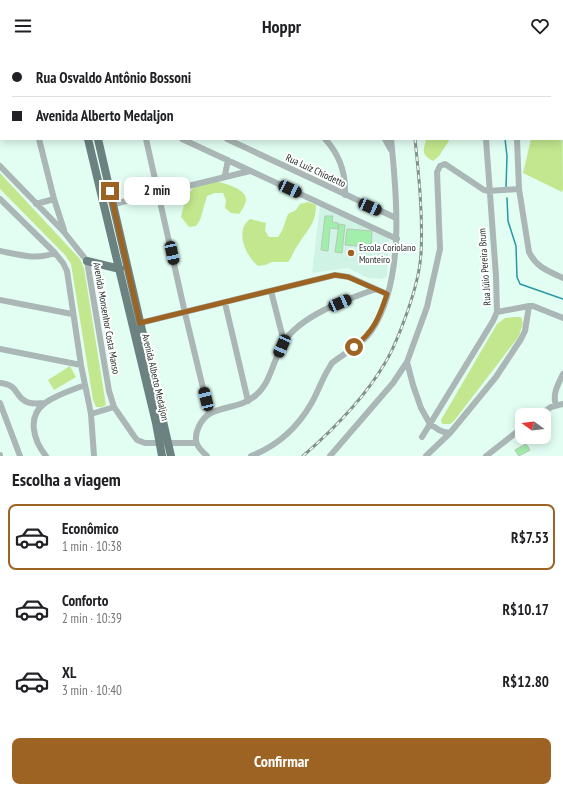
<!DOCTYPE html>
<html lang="pt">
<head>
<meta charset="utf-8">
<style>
	body { margin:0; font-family:"PT Sans Narrow",sans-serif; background:#f2f2f2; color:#202124; height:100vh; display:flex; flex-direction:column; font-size:15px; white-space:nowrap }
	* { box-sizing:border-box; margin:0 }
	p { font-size:13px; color:#757577 }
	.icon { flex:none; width:22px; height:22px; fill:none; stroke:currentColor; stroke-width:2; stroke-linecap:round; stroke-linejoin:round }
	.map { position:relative; height:404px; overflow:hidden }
	.side { display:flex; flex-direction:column; background:#fff; flex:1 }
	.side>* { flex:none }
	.guide { position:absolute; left:0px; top:0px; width:563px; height:88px; box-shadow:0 2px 10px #0003; display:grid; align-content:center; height:88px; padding:0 12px; background:#fff }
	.needle { width:26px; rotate:285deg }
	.fabs { position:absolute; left:515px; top:356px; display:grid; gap:8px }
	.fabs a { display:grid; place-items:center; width:36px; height:36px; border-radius:8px; background:#fff; box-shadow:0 2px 10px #0003; font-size:20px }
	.end { position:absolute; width:18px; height:18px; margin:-9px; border:5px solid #9d6322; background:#fff; box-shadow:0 0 0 2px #fff }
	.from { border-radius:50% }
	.bubble { position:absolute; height:28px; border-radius:8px; background:#fff; box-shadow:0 2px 10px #0003; font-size:13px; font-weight:700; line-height:28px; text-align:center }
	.car { position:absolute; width:12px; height:24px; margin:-12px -6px; border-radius:5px; box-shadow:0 0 3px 1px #0007; background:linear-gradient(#222 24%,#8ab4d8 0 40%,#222 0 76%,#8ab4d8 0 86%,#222 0) }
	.guide b { display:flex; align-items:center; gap:14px; height:38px; font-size:15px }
	.guide b+b { border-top:1px solid #e0e0e0 }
	.guide i { width:10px; height:10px; background:#202124 }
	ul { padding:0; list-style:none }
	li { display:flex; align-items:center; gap:12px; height:66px; margin:0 8px 6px; padding:0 4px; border:2px solid transparent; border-radius:8px }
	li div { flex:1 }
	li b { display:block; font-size:15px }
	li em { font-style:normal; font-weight:700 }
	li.active { border-color:#9d6322 }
	li>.icon { width:36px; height:36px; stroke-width:1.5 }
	h2 { padding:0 12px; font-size:18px; line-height:48px }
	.primary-button { display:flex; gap:8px; margin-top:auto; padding:8px 12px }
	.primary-button a { flex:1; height:46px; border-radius:8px; background:#9d6322; color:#fff; font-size:16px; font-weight:700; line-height:46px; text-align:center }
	header { display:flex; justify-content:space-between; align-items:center; height:52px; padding:0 12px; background:#fff; font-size:18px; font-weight:700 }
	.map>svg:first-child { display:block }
	.built { fill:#cff3e4 }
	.green { fill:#c3e78e }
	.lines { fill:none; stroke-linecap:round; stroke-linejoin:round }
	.stream { stroke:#2996a4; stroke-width:1.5 }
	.building { fill:#a1efaa; stroke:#b5c8b6 }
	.minor { stroke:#aab7b6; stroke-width:6 }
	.major { stroke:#6b8280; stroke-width:8 }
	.rail-casing { stroke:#80938b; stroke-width:3 }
	.rail { stroke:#fff; stroke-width:1.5; stroke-dasharray:4.5; stroke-linecap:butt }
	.route { stroke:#9d6322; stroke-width:5 }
	.poi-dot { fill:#9d6322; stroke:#fff; stroke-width:1.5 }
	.labels { text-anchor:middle; stroke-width:4; stroke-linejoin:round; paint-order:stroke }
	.street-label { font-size:10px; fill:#1f2925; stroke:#fff }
	.poi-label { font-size:10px; fill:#1f2925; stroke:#fff; text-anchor:start }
</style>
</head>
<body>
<header><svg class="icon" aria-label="menu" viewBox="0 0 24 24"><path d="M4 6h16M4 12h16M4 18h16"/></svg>Hoppr<svg class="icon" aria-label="heart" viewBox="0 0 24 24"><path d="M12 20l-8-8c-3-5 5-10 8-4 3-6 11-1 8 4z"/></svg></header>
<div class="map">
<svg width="563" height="404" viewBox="0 0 563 404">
	<rect width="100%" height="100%" fill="#e2fef2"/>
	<path class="built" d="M320 153 389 186 387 225 381 227 368 226 348 216 312 221Z"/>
	<path class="green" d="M562 30 563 137 562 140 523 121 531 87H562Z
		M426 87H450L439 104 433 109C420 102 424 99 426 87Z
		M0 121 80 207 84 216 105 347 106 353 102 355H96L93 348 71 212 65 203 0 137Z
		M212 128C221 131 245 135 246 147 246 152 242 158 239 162L231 161 225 156 226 148 223 141H215L207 144 200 168 196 174 189 175 181 165 186 144 197 132Z
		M308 150 316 153C316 172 307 178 298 193 294 198 292 205 288 210H272L265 213 258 214C246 204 234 179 250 167L266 171 265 179 269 185H278L282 179 288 162 296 158 300 152Z
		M514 265H521L523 271 519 284 454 369 450 372H442L441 368 497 272 505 266Z
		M70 314 76 325 54 338 48 328Z"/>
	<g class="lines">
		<path class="stream" d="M498 1V0
			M505 87 507 104 506 136
			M507 146 508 169 516 194 517 225 520 232 563 247"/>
	</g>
	<path class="building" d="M325 164H333L332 170 338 171V177L330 176 328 199 321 198Z
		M339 172 345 173 342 201 335 200Z
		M347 177 372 179 371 195 345 193Z
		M526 392 530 398 519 404 515 398Z"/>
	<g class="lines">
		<path class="minor" d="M37 0 39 1
			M153 0 155 1
			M265 0 267 1
			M375 0V1
			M0 1 1 2
			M549 1 550 0
			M562 28H563
			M0 30 1 29
			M39 87 54 147 64 178
			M146 87 185 261 209 361
			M182 87 397 187
			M227 87 396 166
			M325 87C340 103 346 122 345 143
			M385 87 391 98
			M517 87 519 137 529 200C536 215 548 219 563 226
			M0 114 64 180 87 209 109 339 114 355 134 384 137 388 145 391H196
			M222 126 225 123 228 108
			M0 147 55 201 63 211 67 219 81 313 91 362 94 404
			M36 152 54 147
			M114 152 250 119
			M0 199C20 203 36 208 55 201
			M271 239 284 290
			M0 248 72 262
			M225 251 248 349
			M497 260 529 254H533L563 266
			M140 271 335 223 349 225 387 242
			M0 297 81 313
			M0 331C19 333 14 343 25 349 31 353 38 351 45 351
			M0 351 20 404
			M556 353C552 343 558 332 563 322
			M91 362 114 355
			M540 363 551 355 563 352
			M450 381 444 380 439 378 430 372 421 356 413 333 407 310 427 255 440 197 437 120 440 114 445 112 484 138 489 139 519 137
			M422 385 493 269 497 260 496 224 486 87
			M0 403V404
			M46 404C34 389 26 365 45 351 56 343 72 338 85 333
			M207 404C203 400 199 397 197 392 193 382 201 366 211 361 225 354 243 355 256 343 272 329 273 307 284 290 301 263 348 247 376 237
			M251 404C277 394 297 376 311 352 318 340 322 327 329 316L332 311C345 301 363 292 372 278 405 228 397 144 391 87
			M330 404 393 331 407 310
			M426 404 450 381 496 325 521 287 525 279 529 254
			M486 404 522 376"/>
		<path class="major" d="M46 1 47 0
			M57 1V0
			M88 87 156 371 162 404
			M98 87 171 404
			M87 209 120 217"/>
		<defs>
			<path id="rail" d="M409 1V0
				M303 404C334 377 364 347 385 311 396 293 403 272 410 252 415 237 420 219 421 202 423 164 419 125 415 87"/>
		</defs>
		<use href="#rail" class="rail-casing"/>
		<use href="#rail" class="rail"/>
	</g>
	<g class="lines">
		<path class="route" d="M110 139 140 271 335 223 348 225 387 242C379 266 374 279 354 295"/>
	</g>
	<circle class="poi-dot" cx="351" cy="201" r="4"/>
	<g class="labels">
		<g class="street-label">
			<text transform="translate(316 118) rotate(25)" y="4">Rua Luíz Chiodetto</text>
			<text transform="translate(484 215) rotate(-94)" y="4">Rua Júlio Pereira Brum</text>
			<text transform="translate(107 266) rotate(80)" y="4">Avenida Monsenhor Costa Manso</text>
			<text transform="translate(156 325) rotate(77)" y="4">Avenida Alberto Medaljon</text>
		</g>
		<g class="poi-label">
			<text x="359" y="199">Escola Coriolano<tspan x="359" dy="12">Monteiro</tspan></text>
		</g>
	</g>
</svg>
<div class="fabs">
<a><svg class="needle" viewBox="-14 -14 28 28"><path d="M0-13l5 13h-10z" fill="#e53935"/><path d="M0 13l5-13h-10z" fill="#757577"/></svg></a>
</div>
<i class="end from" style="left:354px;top:295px"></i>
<i class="end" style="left:110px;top:139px"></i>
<div class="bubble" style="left:124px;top:125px;width:66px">2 min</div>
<i class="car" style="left:290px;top:137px;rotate:115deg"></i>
<i class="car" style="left:370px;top:155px;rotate:114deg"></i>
<i class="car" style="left:172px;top:201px;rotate:168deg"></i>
<i class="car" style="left:340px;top:251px;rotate:66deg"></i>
<i class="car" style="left:282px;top:294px;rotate:204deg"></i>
<i class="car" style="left:206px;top:347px;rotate:346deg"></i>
<div class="guide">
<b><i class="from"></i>Rua Osvaldo Antônio Bossoni</b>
<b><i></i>Avenida Alberto Medaljon</b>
</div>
</div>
<section class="side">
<h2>Escolha a viagem</h2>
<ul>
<li class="active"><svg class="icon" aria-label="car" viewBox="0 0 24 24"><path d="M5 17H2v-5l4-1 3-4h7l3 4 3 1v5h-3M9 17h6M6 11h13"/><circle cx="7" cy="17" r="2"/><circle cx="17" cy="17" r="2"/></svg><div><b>Econômico</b><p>1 min · 10:38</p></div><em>R$7.53</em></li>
<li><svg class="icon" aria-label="car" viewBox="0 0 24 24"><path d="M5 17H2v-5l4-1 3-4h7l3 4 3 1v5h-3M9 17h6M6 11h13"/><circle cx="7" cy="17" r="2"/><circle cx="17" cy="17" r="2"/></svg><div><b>Conforto</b><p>2 min · 10:39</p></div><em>R$10.17</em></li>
<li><svg class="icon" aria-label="car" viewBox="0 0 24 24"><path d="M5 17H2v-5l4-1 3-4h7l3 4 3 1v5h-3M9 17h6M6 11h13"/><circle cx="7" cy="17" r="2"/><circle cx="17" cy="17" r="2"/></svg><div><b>XL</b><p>3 min · 10:40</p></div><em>R$12.80</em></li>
</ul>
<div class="primary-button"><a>Confirmar</a></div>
</section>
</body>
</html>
